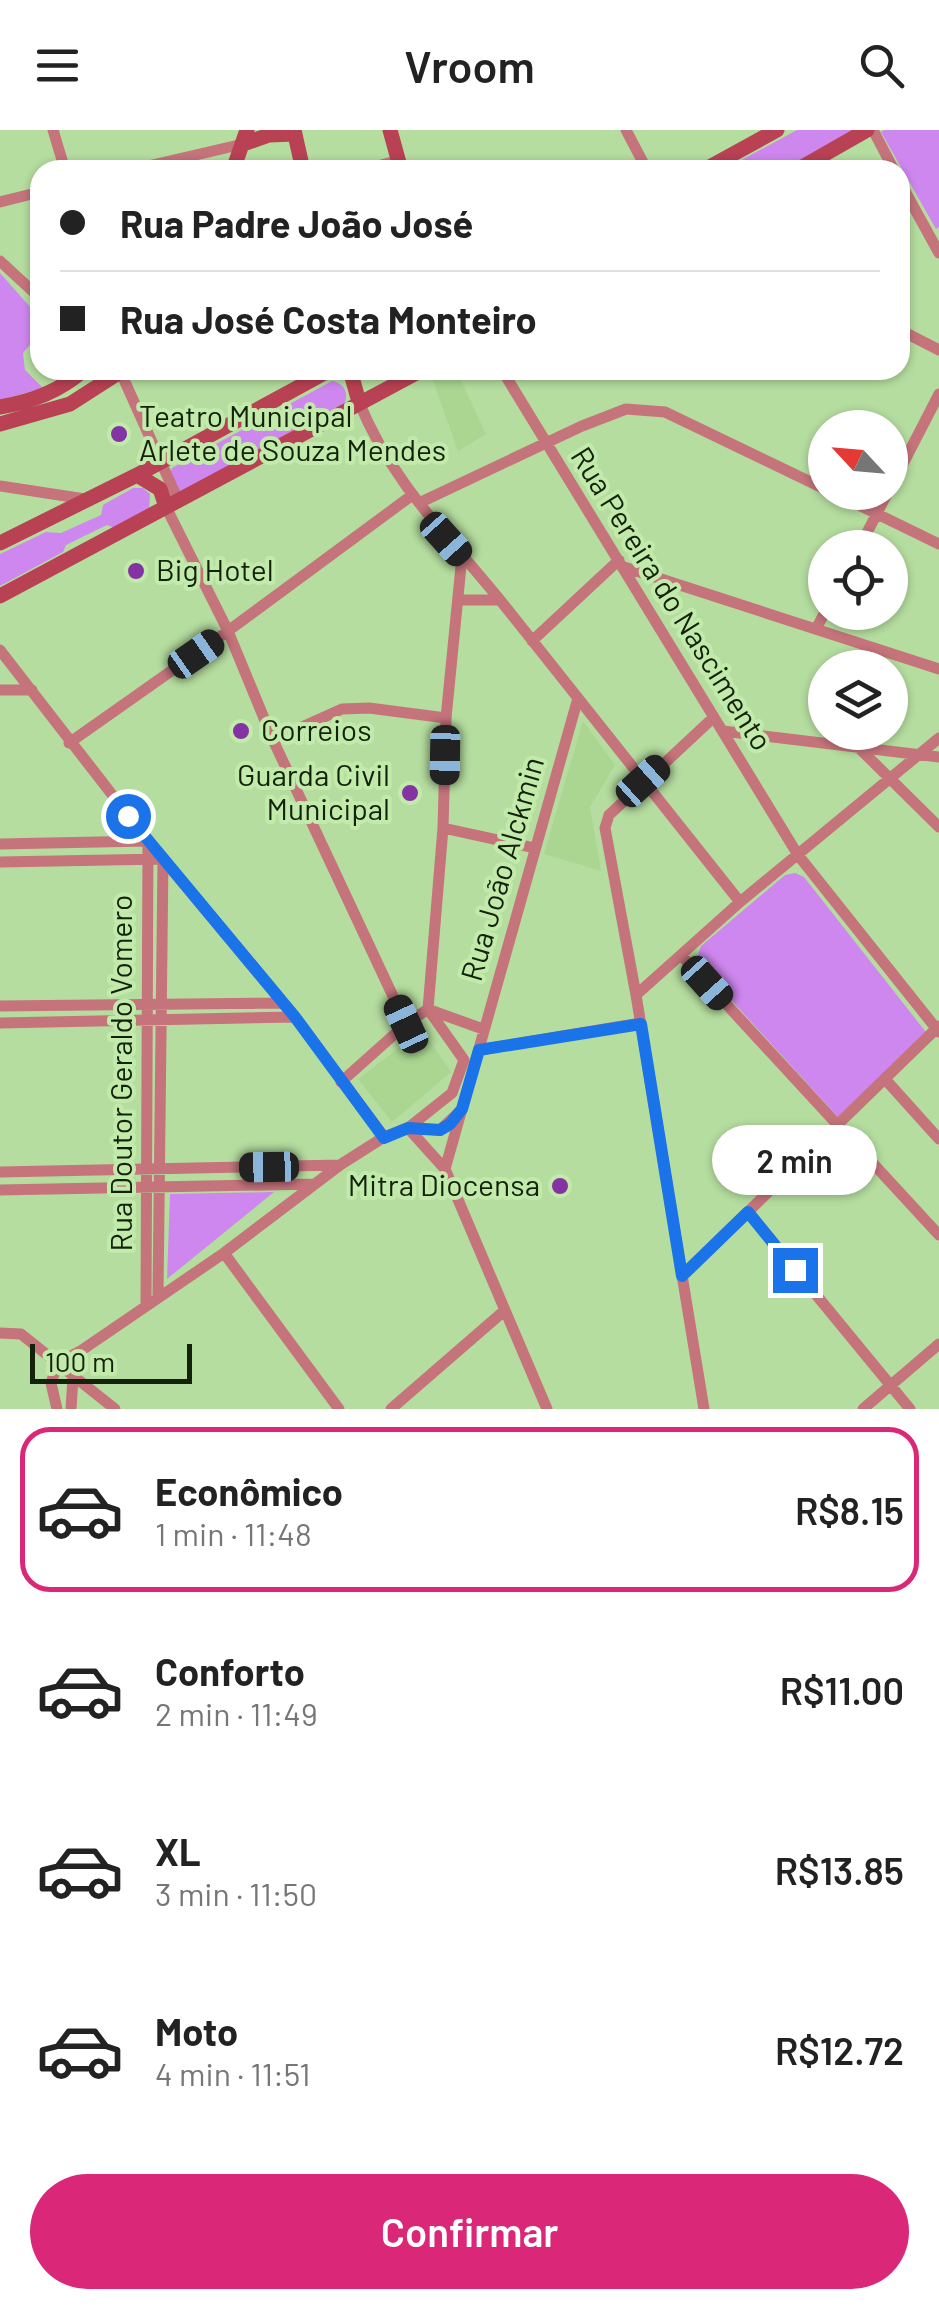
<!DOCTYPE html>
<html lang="pt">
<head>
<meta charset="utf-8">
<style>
	body { margin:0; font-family:Barlow,sans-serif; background:#f6f6f6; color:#222; height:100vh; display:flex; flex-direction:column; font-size:38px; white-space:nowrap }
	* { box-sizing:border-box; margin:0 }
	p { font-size:32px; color:#767676 }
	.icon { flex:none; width:55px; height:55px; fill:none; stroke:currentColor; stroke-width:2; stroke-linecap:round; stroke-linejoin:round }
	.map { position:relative; height:1279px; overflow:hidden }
	.drawer { display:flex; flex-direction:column; background:#fff; flex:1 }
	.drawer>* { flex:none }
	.top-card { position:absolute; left:30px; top:30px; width:880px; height:220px; border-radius:30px; box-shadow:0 2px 8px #0004; display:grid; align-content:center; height:220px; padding:0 30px; background:#fff }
	.needle { width:65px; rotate:296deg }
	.fabs { position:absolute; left:808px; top:280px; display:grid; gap:20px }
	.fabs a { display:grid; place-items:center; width:100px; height:100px; border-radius:50%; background:#fff; box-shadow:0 2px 8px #0004; font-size:50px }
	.scale { position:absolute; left:30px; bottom:25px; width:162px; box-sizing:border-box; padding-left:10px; border:5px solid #13220a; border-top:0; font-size:28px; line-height:35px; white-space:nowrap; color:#13220a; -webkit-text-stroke:8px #c2eaab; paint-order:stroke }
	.end { position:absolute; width:45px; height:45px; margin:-22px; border:12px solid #1a73e8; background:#fff; box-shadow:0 0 0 5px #fff }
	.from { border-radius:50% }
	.bubble { position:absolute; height:70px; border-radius:35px; background:#fff; box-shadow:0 2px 8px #0004; font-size:32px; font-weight:600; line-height:70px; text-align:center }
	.car { position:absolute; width:30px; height:60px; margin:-30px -15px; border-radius:12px; box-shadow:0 0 8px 2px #0007; background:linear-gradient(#222 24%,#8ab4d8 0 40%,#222 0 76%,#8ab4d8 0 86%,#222 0) }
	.top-card b { display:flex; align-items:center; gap:35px; height:95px; font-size:38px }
	.top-card b+b { border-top:2px solid #e0e0e0 }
	.top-card i { width:25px; height:25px; background:#222 }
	ul { padding:18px 0 0; list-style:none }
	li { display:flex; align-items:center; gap:30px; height:165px; margin:0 20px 15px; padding:0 10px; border:5px solid transparent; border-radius:30px }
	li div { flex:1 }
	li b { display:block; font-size:38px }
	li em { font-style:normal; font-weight:600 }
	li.active { border-color:#db2777 }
	li>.icon { width:90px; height:90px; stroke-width:1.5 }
	.cta { display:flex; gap:20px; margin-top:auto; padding:20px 30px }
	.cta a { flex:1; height:115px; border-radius:60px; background:#db2777; color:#fff; font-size:40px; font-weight:600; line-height:115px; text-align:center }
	header { display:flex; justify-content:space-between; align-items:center; height:130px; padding:0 30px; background:#fff; font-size:45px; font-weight:600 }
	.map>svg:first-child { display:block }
	.built { fill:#aad691 }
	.green { fill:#cf87f0 }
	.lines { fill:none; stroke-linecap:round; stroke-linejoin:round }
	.street { stroke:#c5747b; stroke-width:11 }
	.secondary { stroke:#b84153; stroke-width:15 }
	.route { stroke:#1a73e8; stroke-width:12 }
	.poi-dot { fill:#8333a2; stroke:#c2eaab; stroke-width:4 }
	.labels { text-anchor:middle; stroke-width:8; stroke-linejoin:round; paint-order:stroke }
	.poi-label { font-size:30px; fill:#13220a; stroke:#c2eaab; text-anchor:start }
	.street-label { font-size:30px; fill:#13220a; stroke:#c2eaab }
</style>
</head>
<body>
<header><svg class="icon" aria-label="menu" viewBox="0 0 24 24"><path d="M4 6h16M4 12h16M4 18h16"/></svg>Vroom<svg class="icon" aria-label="search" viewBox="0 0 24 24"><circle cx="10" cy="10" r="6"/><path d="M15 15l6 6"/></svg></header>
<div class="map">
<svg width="939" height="1279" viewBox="0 0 939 1279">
	<rect width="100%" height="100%" fill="#b5dd9f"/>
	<path class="built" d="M446 240H456L486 304 458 321 432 248Z
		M583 591 615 635 590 677 601 741 544 724Z
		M422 900 451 942 392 992 358 949Z"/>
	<path class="green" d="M797 0H854L782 40H723Z
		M884 0H939V97L936 99 881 2Z
		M0 143 40 188V203L23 223 25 240 43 258 0 270Z
		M332 251C345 253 350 265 343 276L181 362 174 359 169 346 172 338Z
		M133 358H143L150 364 149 380 115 398 107 395 66 415 63 422 0 456V424L46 402 61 403 101 385 103 375Z
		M795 743 804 747 929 906 838 987 700 836 697 827 701 816 785 745Z
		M274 1062 167 1149 170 1064Z"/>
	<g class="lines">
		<path class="street" d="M53 0 65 40
			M626 0 647 40
			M873 0 894 40
			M131 40 243 14
			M363 40 396 31
			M900 52 939 123
			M0 72 40 62
			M0 131 40 168
			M900 200 939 220
			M502 240 798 725 939 902
			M121 243 178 370
			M359 272C391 352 451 409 504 475 583 574 661 674 740 772
			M0 356 85 369
			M890 359 939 264
			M832 362 939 414
			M419 373 582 296 626 279 665 282 825 359
			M166 377 228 501 273 610 406 894
			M859 418 888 362
			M624 437 939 539
			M458 470H500
			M817 497 825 482
			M532 511 619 430
			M0 520 148 711 295 887 384 1007
			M0 560H32
			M723 601 939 627
			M273 610 342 579 369 578 446 588
			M69 613 228 501 411 366
			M856 615 939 697
			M443 698 535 718
			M0 714 148 711 146 1175
			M0 732 163 729 158 1166
			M681 825 939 1105
			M636 865 740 772 939 608
			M0 876 281 873
			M428 879 443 698 446 588 462 426
			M430 880 483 899
			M0 893 295 887
			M479 920 641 893
			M885 949 939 1009
			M341 952 406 894 428 879
			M408 998 445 1039 547 1279
			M408 998 440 1000 457 984
			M445 1039 578 568
			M0 1042 340 1035
			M0 1060 315 1054
			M748 1082 910 1279
			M224 1123 339 1279
			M682 1146 939 896
			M0 1203 21 1204 115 1279
			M57 1279 51 1253 58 1233 82 1220 224 1123 340 1035 384 1007 408 998 452 963 464 930 428 879
			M71 1279 73 1247 82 1220
			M391 1279 504 1181
			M704 1279 636 865 605 698 609 685 714 587
			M863 1279 939 1214"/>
		<path class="secondary" d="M294 0 303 40
			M390 0 401 40
			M243 14 269 5 295 4
			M233 40 247 0
			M704 40 777 0
			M797 40 867 0
			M350 240 359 272
			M0 277C33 271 58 262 84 240
			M0 294 70 274 123 240
			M137 345 160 359 166 377
			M0 413 137 345 330 240
			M0 466 422 240"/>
	</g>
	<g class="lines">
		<path class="route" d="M128 686 295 887 384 1008 408 998 440 1000 450 994 462 979 479 920 641 894 682 1146 748 1082 795 1140"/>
	</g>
	<g class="poi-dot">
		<circle cx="119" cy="304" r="10"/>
		<circle cx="136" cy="441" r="10"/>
		<circle cx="241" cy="601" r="10"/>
		<circle cx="410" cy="663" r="10"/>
		<circle cx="560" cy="1056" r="10"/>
	</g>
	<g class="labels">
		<g class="poi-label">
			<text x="139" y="297">Teatro Municipal<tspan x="139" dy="34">Arlete de Souza Mendes</tspan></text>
			<text x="156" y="451">Big Hotel</text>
			<text x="261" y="611">Correios</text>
			<text x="390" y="656" text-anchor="end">Guarda Civil<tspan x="390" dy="34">Municipal</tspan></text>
			<text x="540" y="1066" text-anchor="end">Mitra Diocensa</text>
		</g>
		<g class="street-label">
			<text transform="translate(671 469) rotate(58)" y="10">Rua Pereira do Nascimento</text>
			<text transform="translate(503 739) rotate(-74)" y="10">Rua João Alckmin</text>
			<text transform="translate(122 943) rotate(-90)" y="10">Rua Doutor Geraldo Vomero</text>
		</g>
	</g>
</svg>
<div class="fabs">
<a><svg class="needle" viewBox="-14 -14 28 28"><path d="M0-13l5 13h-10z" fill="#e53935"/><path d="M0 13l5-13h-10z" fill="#767676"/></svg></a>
<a><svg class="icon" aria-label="locate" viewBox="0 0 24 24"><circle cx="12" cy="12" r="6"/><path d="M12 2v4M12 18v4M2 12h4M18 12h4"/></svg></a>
<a><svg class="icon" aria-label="layers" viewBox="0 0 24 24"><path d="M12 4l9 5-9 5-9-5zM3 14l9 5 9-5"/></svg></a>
</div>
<div class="scale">100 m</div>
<i class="end from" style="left:128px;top:686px"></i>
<i class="end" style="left:795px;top:1140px"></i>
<div class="bubble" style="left:712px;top:995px;width:165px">2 min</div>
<i class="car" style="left:446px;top:409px;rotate:138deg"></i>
<i class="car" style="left:196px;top:524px;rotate:55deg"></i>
<i class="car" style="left:445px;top:625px;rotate:181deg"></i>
<i class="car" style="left:643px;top:651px;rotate:48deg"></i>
<i class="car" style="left:707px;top:853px;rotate:138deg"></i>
<i class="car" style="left:406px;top:894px;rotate:335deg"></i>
<i class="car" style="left:269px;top:1037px;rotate:269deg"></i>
<div class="top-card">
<b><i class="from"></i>Rua Padre João José</b>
<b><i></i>Rua José Costa Monteiro</b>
</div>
</div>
<section class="drawer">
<ul>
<li class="active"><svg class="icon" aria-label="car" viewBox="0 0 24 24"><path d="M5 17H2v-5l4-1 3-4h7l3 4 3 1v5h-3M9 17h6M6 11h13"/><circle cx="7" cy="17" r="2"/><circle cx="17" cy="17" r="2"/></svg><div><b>Econômico</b><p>1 min · 11:48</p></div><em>R$8.15</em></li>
<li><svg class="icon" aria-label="car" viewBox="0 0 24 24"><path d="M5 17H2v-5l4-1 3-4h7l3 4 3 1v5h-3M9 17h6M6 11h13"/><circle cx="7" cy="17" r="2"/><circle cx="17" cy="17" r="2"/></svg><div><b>Conforto</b><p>2 min · 11:49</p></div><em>R$11.00</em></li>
<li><svg class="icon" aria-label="car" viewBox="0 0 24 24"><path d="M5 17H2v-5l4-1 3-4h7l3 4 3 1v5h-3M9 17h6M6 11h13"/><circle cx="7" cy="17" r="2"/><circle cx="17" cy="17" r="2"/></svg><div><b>XL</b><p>3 min · 11:50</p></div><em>R$13.85</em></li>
<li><svg class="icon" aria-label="car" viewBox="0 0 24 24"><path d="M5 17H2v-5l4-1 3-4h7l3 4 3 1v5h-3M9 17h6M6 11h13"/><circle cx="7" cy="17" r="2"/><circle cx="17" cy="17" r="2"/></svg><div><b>Moto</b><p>4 min · 11:51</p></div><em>R$12.72</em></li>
</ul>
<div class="cta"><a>Confirmar</a></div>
</section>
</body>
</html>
